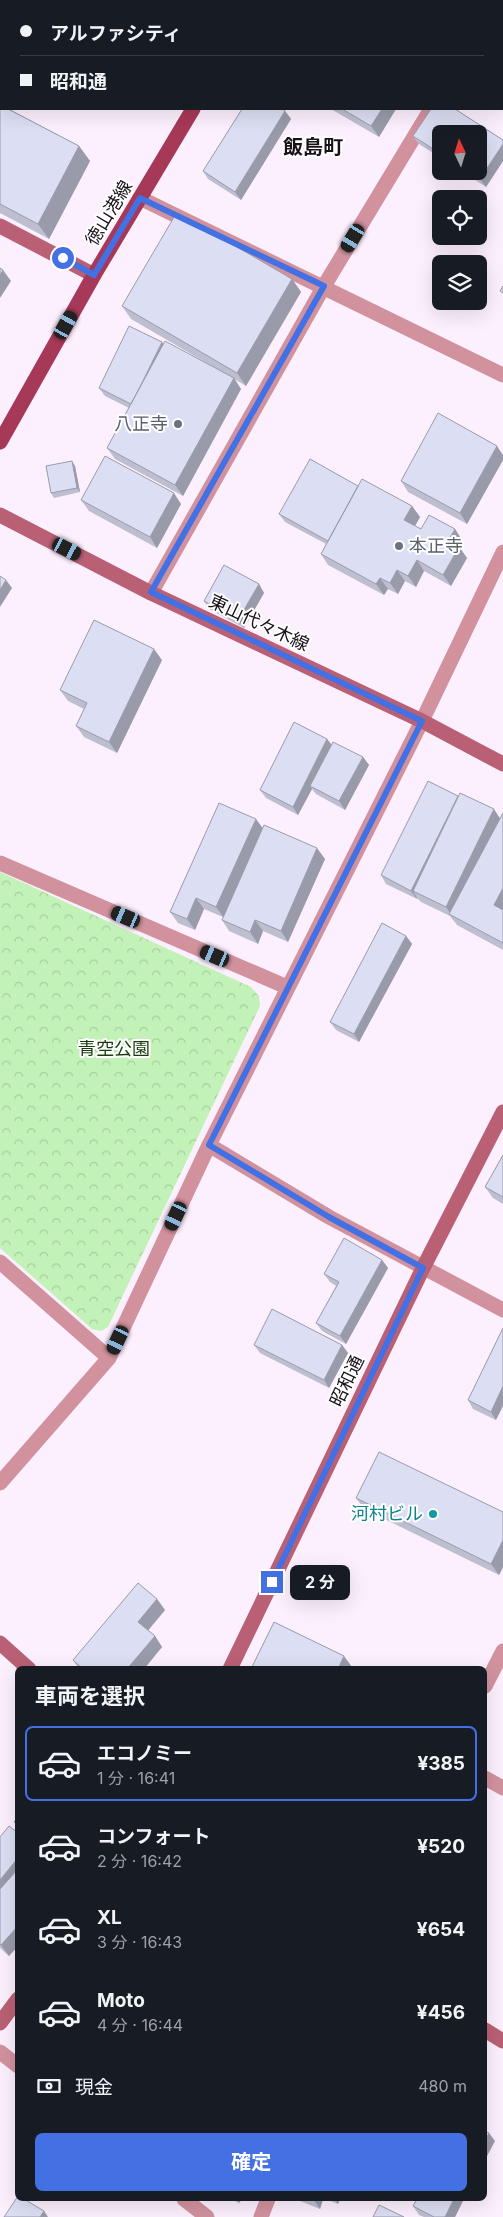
<!DOCTYPE html>
<html lang="ja">
<head>
<meta charset="utf-8">
<style>
	body { margin:0; font-family:Inter,"Noto Sans JP",sans-serif; background:#242831; color:#f1f3f6; height:100vh; display:flex; flex-direction:column; font-size:19px; white-space:nowrap }
	* { box-sizing:border-box; margin:0 }
	p { font-size:16px; color:#9ea1a6 }
	.icon { flex:none; width:28px; height:28px; fill:none; stroke:currentColor; stroke-width:2; stroke-linecap:round; stroke-linejoin:round }
	.map { position:relative; flex:1; overflow:hidden }
	.drawer { position:absolute; left:15px; top:1666px; width:472px; height:535px; display:flex; flex-direction:column; background:#171b24; border-radius:8px; box-shadow:0 5px 20px #0002 }
	.drawer>* { flex:none }
	.hud { position:absolute; left:0px; top:0px; width:504px; height:110px; box-shadow:0 5px 20px #0002; display:grid; align-content:center; height:110px; padding:0 20px; background:#171b24 }
	.needle { width:32px; rotate:356deg }
	.buttons { position:absolute; left:432px; top:125px; display:grid; gap:10px }
	.buttons a { display:grid; place-items:center; width:55px; height:55px; border-radius:8px; background:#171b24; box-shadow:0 5px 20px #0002; font-size:25px }
	.end { position:absolute; width:22px; height:22px; margin:-11px; border:6px solid #4370e2; background:#fff; box-shadow:0 0 0 2px #fff }
	.from { border-radius:50% }
	.bubble { position:absolute; height:35px; border-radius:8px; background:#171b24; box-shadow:0 5px 20px #0002; font-size:16px; font-weight:700; line-height:35px; text-align:center }
	.car { position:absolute; width:15px; height:30px; margin:-15px -8px; border-radius:6px; box-shadow:0 0 4px 1px #0007; background:linear-gradient(#222 24%,#8ab4d8 0 40%,#222 0 76%,#8ab4d8 0 86%,#222 0) }
	.hud b { display:flex; align-items:center; gap:18px; height:48px; font-size:19px }
	.hud b+b { border-top:1px solid #363941 }
	.hud i { width:12px; height:12px; background:#f1f3f6 }
	ul { padding:0; list-style:none }
	li { display:flex; align-items:center; gap:15px; height:75px; margin:0 10px 8px; padding:0 10px; border:2px solid transparent; border-radius:8px }
	li div { flex:1 }
	li b { display:block; font-size:19px }
	li em { font-style:normal; font-weight:700 }
	li.current { border-color:#4370e2 }
	li>.icon { width:45px; height:45px; stroke-width:1.5 }
	h2 { padding:0 20px; font-size:22px; line-height:60px }
	.pay { display:flex; align-items:center; gap:12px; height:55px; padding:0 20px; font-size:19px }
	.pay p { margin-inline-start:auto }
	.action { display:flex; gap:10px; margin-top:auto; padding:10px 20px }
	.action a { flex:1; height:58px; border-radius:8px; background:#4370e2; color:#fff; font-size:20px; font-weight:700; line-height:58px; text-align:center }
	.map>svg:first-child { display:block }
	.park { fill:url(#park-crowns) }
	.lines { fill:none; stroke-linecap:round; stroke-linejoin:round }
	.street { stroke:#d1929e; stroke-width:15 }
	.secondary { stroke:#ba6075; stroke-width:15 }
	.primary { stroke:#a73958; stroke-width:15 }
	.wall { fill:#bdbfd1 }
	.shaded-wall { fill:#9a9baa }
	.building { fill:#dcdef3; stroke:#9a9baa }
	.route { stroke:#4370e2; stroke-width:6 }
	.worship-dot { fill:#6b7280; stroke:#fff; stroke-width:2 }
	.culture-dot { fill:#0f9aa8; stroke:#fff; stroke-width:2 }
	.labels { text-anchor:middle; stroke-width:4; stroke-linejoin:round; paint-order:stroke }
	.street-label { font-size:18px; fill:#181218; stroke:#fff }
	.worship-label { font-size:18px; fill:#5b616d; stroke:#fff; text-anchor:end }
	.park-label { font-size:18px; fill:#183c0d; stroke:#fff }
	.culture-label { font-size:18px; fill:#0d838f; stroke:#fff; text-anchor:end }
	.quarter-label { font-size:20px; font-weight:bold; fill:#181218; stroke:#fff }
</style>
</head>
<body>
<div class="map">
<svg width="503" height="2217" viewBox="0 0 503 2217">
	<defs>
		<pattern id="park-crowns" width="20" height="18" patternUnits="userSpaceOnUse" patternTransform="scale(1.25)"><rect width="20" height="18" fill="#c3f2b8"/><path d="M2 6a3 3 0 1 1 6 0M12 15a3 3 0 1 1 6 0" fill="none" stroke="#a7ce9d"/></pattern>
	</defs>
	<rect width="100%" height="100%" fill="#fdf0fe"/>
	<path class="park" d="M0 872 251 987 259 996 260 1006 108 1327 101 1331 92 1329 0 1248Z"/>
	<g class="lines">
		<path class="street" d="M496 1V0
			M140 198 503 375
			M151 593 324 286 431 109
			M0 863 287 987
			M209 1145 329 1217 503 1310
			M0 1262 109 1358
			M0 1483 109 1358 209 1145 422 721 503 552
			M485 1686 503 1651
			M485 1778 503 1788
			M0 2052 18 2066
			M184 2199 207 2217
			M261 2217 268 2199"/>
		<path class="secondary" d="M0 226 94 275
			M0 515 151 593 422 721 503 764
			M0 1643 29 1669
			M230 1669 423 1268 503 1112
			M0 2023 18 1999
			M485 2030 503 2041"/>
		<path class="primary" d="M257 1 258 0
			M0 442 94 275 193 109"/>
	</g>
	<path class="wall" d="M400 0H458L457 1H403Z
		M0 104 79 146 90 161 49 239 0 213Z
		M331 109H396L379 137Z
		M431 109H455L503 140V161L486 187 461 171H479V134H441V158L419 144 413 136Z
		M285 111 291 119 241 200 208 179 203 171Z
		M292 279 301 292 246 386 234 379 241 389 183 496 115 459 107 448 129 408 105 396 99 388 163 344 217 369 131 319 122 306Z
		M503 455V460L467 524 408 492 401 481Z
		M75 466 80 492 54 498 51 493Z
		M358 486 412 506 420 517 415 526 421 529H455L462 540 459 546 467 558 451 586 424 571 416 587 405 581 398 594 388 589 384 595 328 565 321 554 326 544 285 522 279 514Z
		M81 500 181 504 157 548 89 511Z
		M259 584 264 593 244 628 209 609 204 601Z
		M162 660 117 753 84 737 76 726 84 709 68 701 60 690Z
		M327 739 332 745 363 757 369 765 345 810 316 794 312 789 298 815 266 798 260 790Z
		M503 813V950L457 925 450 916 421 902 417 898V899L386 884 381 875 500 818Z
		M256 819 262 828 325 859 288 942 263 931 258 944 229 931 222 920 223 917 204 909 195 930 178 923 170 912Z
		M406 936 412 944 359 1042 336 1030 330 1022Z
		M503 1155V1204L493 1198 485 1187Z
		M382 1260 388 1268 346 1344 322 1331 316 1323 336 1286 330 1282 324 1274Z
		M503 1328 496 1420 473 1409 468 1400Z
		M254 1345H342L348 1353 329 1388 260 1353Z
		M356 1498 503 1512V1567L499 1575 364 1509Z
		M157 1599 165 1610 148 1630 155 1636 162 1647 144 1669H79L73 1660Z
		M18 1833V1946L9 1956 0 1948V1837Z
		M231 2199H242L239 2203Z
		M295 2199H323L320 2209Z
		M326 2199H340L338 2204Z
		M417 2199H464L455 2217H424L419 2215 413 2206Z"/>
	<path class="shaded-wall" d="M447 0H458L457 1H446Z
		M382 109H396L379 137 371 126Z
		M285 111 291 119 241 200 235 192Z
		M503 144V161L486 187 480 179Z
		M79 146 90 161 49 239 38 224Z
		M3 270 11 281 0 298V275Z
		M292 279 301 292 246 386 237 373Z
		M162 342 168 350 132 404Z
		M234 378 241 389 183 496 175 485Z
		M497 446 503 455V460L467 524 460 513Z
		M72 461 75 466 80 492 77 488Z
		M174 493 181 504 157 548 150 537Z
		M412 506 420 517 412 531 404 520Z
		M455 529 462 540 456 552 448 541Z
		M459 547 467 558 451 586 443 575Z
		M417 560 424 571 416 587 408 576Z
		M397 570 405 581 398 594 390 583Z
		M380 578 388 589 384 595 376 584Z
		M6 580 12 588 0 607V590Z
		M259 584 264 593 244 628 238 620Z
		M154 649 162 660 117 753 109 742Z
		M327 739 333 747 310 786 312 789 298 815 293 807Z
		M363 757 369 765 345 810 339 801Z
		M458 796 413 891 417 898V899L411 891Z
		M494 809 501 820 453 917 446 907Z
		M256 819 264 830 224 918 216 907Z
		M317 848 325 859 288 942 281 931Z
		M503 888V914L494 905Z
		M196 898 204 909 195 930 187 919Z
		M255 920 263 931 258 944 250 932Z
		M406 936 412 944 359 1042 354 1034Z
		M382 1260 388 1268 346 1344 340 1336Z
		M342 1345 348 1353 329 1388 324 1380Z
		M503 1386V1406L496 1420 491 1412Z
		M503 1540V1567L499 1575 491 1564Z
		M157 1599 165 1610 146 1633 138 1622Z
		M155 1636 162 1647 144 1669H127Z
		M344 1656 352 1667 351 1669H338Z
		M18 1858V1873L0 1895V1880Z
		M18 1926V1946L9 1956 1 1945Z
		M489 2133 495 2141 485 2160V2141Z
		M236 2199H242L239 2203Z
		M315 2199H323L320 2209 314 2200Z
		M335 2199H340L338 2204Z
		M454 2199H464L455 2217H445Z
		M44 2211 48 2217H40Z"/>
	<path class="building" d="M408 0H447L446 1H410Z
		M503 5V24L502 23Z
		M1 52V83L0 82V54Z
		M0 104 1 105V109H8L79 146 38 224 0 204Z
		M242 109H282L285 111 235 192 203 171Z
		M342 109H382L371 126Z
		M431 109H455L503 140V144L480 179 468 171H479V134H441V154L413 136Z
		M177 212 292 279 237 373 122 306Z
		M0 268 3 270 0 275Z
		M503 286V293L500 291Z
		M129 326 162 342 142 383 131 404 99 388Z
		M165 341 234 378 175 485 107 448Z
		M438 413 497 446 460 513 401 481Z
		M105 456 174 493 150 537 81 500Z
		M310 459 358 486 328 541 279 514Z
		M72 461 77 488 51 493 46 466Z
		M362 479 412 506 404 520 421 529 429 515 455 529 448 541 459 547 443 575 417 560 408 576 397 570 390 583 380 578 376 584 321 554Z
		M224 565 259 584 238 620 204 601Z
		M0 576 6 580 0 590Z
		M94 620 154 649 109 742 76 726 87 703 60 690Z
		M294 722 327 739 293 807 260 790Z
		M333 742 363 757 339 801 310 786Z
		M428 781 458 796 411 891 381 875Z
		M460 793 494 809 446 907 413 891Z
		M219 803 256 819 216 907 196 898 187 919 170 912Z
		M503 813V888L494 905 503 910V943L449 914Z
		M264 825 317 848 281 931 255 920 250 932 222 920Z
		M382 923 406 936 354 1034 330 1022Z
		M503 1155V1197L485 1187Z
		M344 1238 382 1260 340 1336 316 1323 339 1282 324 1274Z
		M272 1309 342 1345 324 1380 254 1345Z
		M503 1328V1386L491 1412 468 1400Z
		M379 1452 503 1512V1540L491 1564 356 1498Z
		M138 1583 157 1599 138 1622 155 1636 127 1669H83L73 1660Z
		M274 1622 344 1656 338 1669H251Z
		M18 1817V1824L14 1822Z
		M9 1826 18 1833V1858L0 1880V1837Z
		M18 1869V1926L1 1945 0 1944V1889Z
		M485 2131 489 2133 485 2141Z
		M18 2196V2199H24L44 2211 40 2217H4Z
		M417 2199H454L445 2217H434L413 2206Z
		M379 2205 404 2217H373Z"/>
	<g class="lines">
		<path class="route" d="M63 258 94 275 140 198 324 286 151 592 422 721 209 1145 329 1217 423 1268 272 1582"/>
	</g>
	<g class="worship-dot">
		<circle cx="178" cy="424" r="5"/>
		<circle cx="399" cy="546" r="5"/>
	</g>
	<circle class="culture-dot" cx="433" cy="1514" r="5"/>
	<g class="labels">
		<g class="street-label">
			<text transform="translate(109 213) rotate(-59)" y="6">徳山港線</text>
			<text transform="translate(259 623) rotate(25)" y="6">東山代々木線</text>
			<text transform="translate(347 1381) rotate(-64)" y="6">昭和通</text>
		</g>
		<g class="worship-label">
			<text x="168" y="430">八正寺</text>
			<text x="409" y="552" text-anchor="start">本正寺</text>
		</g>
		<g class="park-label">
			<text x="114" y="1055">青空公園</text>
		</g>
		<g class="culture-label">
			<text x="423" y="1520">河村ビル</text>
		</g>
		<g class="quarter-label">
			<text x="313" y="154">飯島町</text>
		</g>
	</g>
</svg>
<div class="buttons">
<a><svg class="needle" viewBox="-14 -14 28 28"><path d="M0-13l5 13h-10z" fill="#e53935"/><path d="M0 13l5-13h-10z" fill="#9ea1a6"/></svg></a>
<a><svg class="icon" aria-label="locate" viewBox="0 0 24 24"><circle cx="12" cy="12" r="6"/><path d="M12 2v4M12 18v4M2 12h4M18 12h4"/></svg></a>
<a><svg class="icon" aria-label="layers" viewBox="0 0 24 24"><path d="M12 4l9 5-9 5-9-5zM3 14l9 5 9-5"/></svg></a>
</div>
<i class="end from" style="left:63px;top:258px"></i>
<i class="end" style="left:272px;top:1582px"></i>
<div class="bubble" style="left:290px;top:1565px;width:60px">2 分</div>
<i class="car" style="left:353px;top:238px;rotate:211deg"></i>
<i class="car" style="left:66px;top:325px;rotate:29deg"></i>
<i class="car" style="left:67px;top:549px;rotate:117deg"></i>
<i class="car" style="left:126px;top:917px;rotate:293deg"></i>
<i class="car" style="left:215px;top:956px;rotate:293deg"></i>
<i class="car" style="left:176px;top:1216px;rotate:205deg"></i>
<i class="car" style="left:118px;top:1340px;rotate:205deg"></i>
<div class="hud">
<b><i class="from"></i>アルファシティ</b>
<b><i></i>昭和通</b>
</div>
<section class="drawer">
<h2>車両を選択</h2>
<ul>
<li class="current"><svg class="icon" aria-label="car" viewBox="0 0 24 24"><path d="M5 17H2v-5l4-1 3-4h7l3 4 3 1v5h-3M9 17h6M6 11h13"/><circle cx="7" cy="17" r="2"/><circle cx="17" cy="17" r="2"/></svg><div><b>エコノミー</b><p>1 分 · 16:41</p></div><em>¥385</em></li>
<li><svg class="icon" aria-label="car" viewBox="0 0 24 24"><path d="M5 17H2v-5l4-1 3-4h7l3 4 3 1v5h-3M9 17h6M6 11h13"/><circle cx="7" cy="17" r="2"/><circle cx="17" cy="17" r="2"/></svg><div><b>コンフォート</b><p>2 分 · 16:42</p></div><em>¥520</em></li>
<li><svg class="icon" aria-label="car" viewBox="0 0 24 24"><path d="M5 17H2v-5l4-1 3-4h7l3 4 3 1v5h-3M9 17h6M6 11h13"/><circle cx="7" cy="17" r="2"/><circle cx="17" cy="17" r="2"/></svg><div><b>XL</b><p>3 分 · 16:43</p></div><em>¥654</em></li>
<li><svg class="icon" aria-label="car" viewBox="0 0 24 24"><path d="M5 17H2v-5l4-1 3-4h7l3 4 3 1v5h-3M9 17h6M6 11h13"/><circle cx="7" cy="17" r="2"/><circle cx="17" cy="17" r="2"/></svg><div><b>Moto</b><p>4 分 · 16:44</p></div><em>¥456</em></li>
</ul>
<div class="pay"><svg class="icon" aria-label="cash" viewBox="0 0 24 24"><path d="M3 7h18v10H3z"/><circle cx="12" cy="12" r="2"/></svg>現金<p>480 m</p></div>
<div class="action"><a>確定</a></div>
</section>
</div>
</body>
</html>
